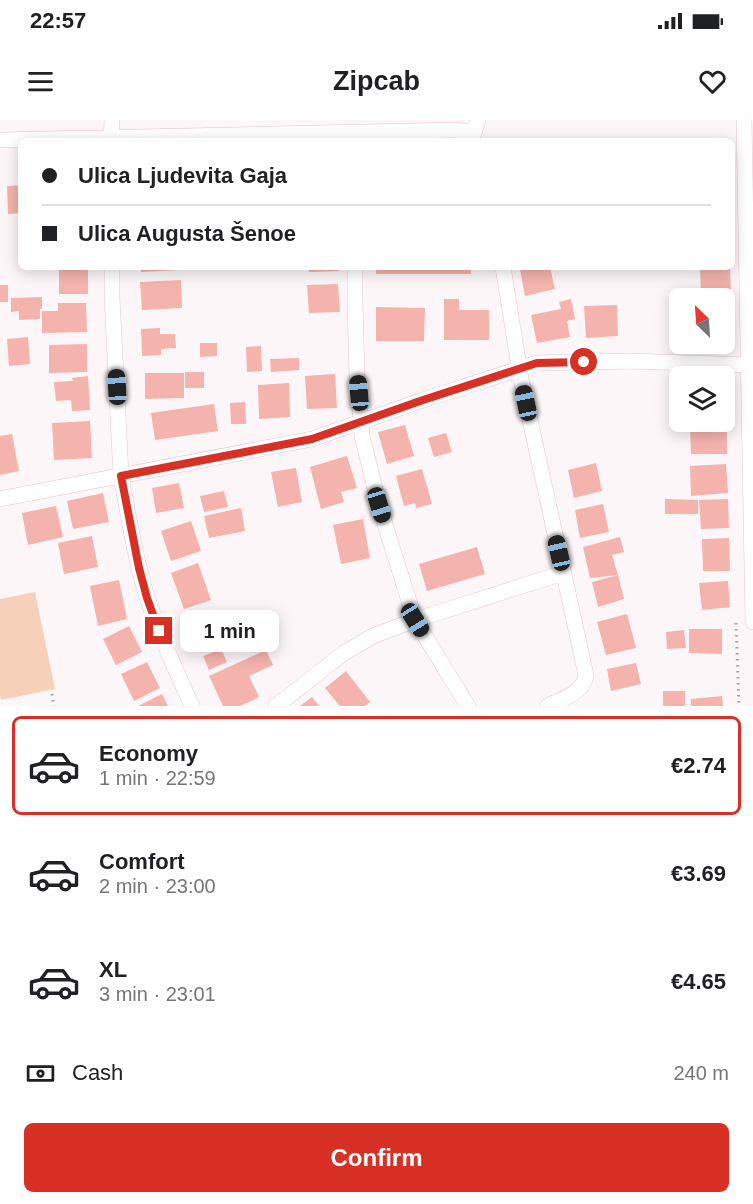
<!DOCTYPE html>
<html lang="en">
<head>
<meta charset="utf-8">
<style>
	body { margin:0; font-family:Helvetica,sans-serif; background:#f2f2f2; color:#202124; height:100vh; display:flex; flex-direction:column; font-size:22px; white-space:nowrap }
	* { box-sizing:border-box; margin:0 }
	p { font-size:20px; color:#757577 }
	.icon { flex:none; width:33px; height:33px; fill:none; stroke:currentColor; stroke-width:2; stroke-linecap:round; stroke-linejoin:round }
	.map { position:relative; height:586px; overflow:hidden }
	.details { display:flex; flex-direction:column; background:#fff; flex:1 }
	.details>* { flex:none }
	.hud { position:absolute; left:18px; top:18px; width:717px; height:132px; border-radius:9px; box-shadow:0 3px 15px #0003; display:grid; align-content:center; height:132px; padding:0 24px; background:#fff }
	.needle { width:39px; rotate:335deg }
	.controls { position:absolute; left:669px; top:168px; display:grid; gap:12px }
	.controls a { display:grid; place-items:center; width:66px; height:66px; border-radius:9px; background:#fff; box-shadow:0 3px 15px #0003; font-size:30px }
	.end { position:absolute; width:27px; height:27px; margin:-14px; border:8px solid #d93025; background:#fff; box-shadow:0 0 0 3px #fff }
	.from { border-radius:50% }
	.bubble { position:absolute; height:42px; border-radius:9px; background:#fff; box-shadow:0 3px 15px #0003; font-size:20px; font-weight:600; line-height:42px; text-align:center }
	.car { position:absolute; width:18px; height:36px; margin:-18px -9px; border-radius:8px; box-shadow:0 0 4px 2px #0007; background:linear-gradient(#222 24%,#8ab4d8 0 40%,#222 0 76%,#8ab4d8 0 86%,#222 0) }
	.hud b { display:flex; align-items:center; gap:21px; height:57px; font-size:22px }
	.hud b+b { border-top:2px solid #e0e0e0 }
	.hud i { width:15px; height:15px; background:#202124 }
	ul { padding:10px 0 0; list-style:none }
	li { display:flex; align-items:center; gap:18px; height:99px; margin:0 12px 9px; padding:0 12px; border:3px solid transparent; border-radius:9px }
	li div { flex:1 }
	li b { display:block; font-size:22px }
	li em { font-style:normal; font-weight:600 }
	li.selected { border-color:#d93025 }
	li>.icon { width:54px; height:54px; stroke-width:1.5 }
	.pay { display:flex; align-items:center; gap:15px; height:66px; padding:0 24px; font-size:22px }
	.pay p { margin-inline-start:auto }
	.action { display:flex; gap:12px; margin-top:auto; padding:12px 24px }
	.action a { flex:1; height:69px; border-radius:9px; background:#d93025; color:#fff; font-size:24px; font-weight:600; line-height:69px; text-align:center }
	.status { display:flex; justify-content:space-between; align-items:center; height:42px; padding:0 30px; background:#fff; direction:ltr }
	.status svg { height:16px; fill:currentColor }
	header { display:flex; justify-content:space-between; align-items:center; height:78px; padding:0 24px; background:#fff; font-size:27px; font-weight:600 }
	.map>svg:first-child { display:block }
	.green { fill:#f6d0b8 }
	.building { fill:#f5b3ad }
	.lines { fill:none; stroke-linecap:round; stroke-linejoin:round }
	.minor-casing { stroke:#e4c5d0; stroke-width:16 }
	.path { stroke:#a8a0a2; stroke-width:3; stroke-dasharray:1.5 4.5; stroke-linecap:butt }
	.minor { stroke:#fff; stroke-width:15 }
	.route { stroke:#d93025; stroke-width:8 }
</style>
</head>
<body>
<div class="status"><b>22:57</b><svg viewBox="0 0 49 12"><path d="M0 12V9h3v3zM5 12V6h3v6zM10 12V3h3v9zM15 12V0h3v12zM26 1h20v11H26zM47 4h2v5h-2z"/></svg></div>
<header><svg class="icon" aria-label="menu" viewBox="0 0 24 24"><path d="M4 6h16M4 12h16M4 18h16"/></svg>Zipcab<svg class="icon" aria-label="heart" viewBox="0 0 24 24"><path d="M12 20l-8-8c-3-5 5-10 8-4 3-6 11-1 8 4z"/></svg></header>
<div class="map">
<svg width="753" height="586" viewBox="0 0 753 586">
	<rect width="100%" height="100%" fill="#fcf6f8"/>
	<path class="green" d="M35 472 55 569 1 580 0 574V479Z"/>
	<path class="building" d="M21 65V93L8 94 7 66Z
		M59 147H88V174H59Z
		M141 147H179V150L141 152Z
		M308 147H339V151L309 152Z
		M376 147H471V154H376Z
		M531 147H550L555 169 525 176 520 149Z
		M700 147H730L731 175 701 176Z
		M181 160 182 188 142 190 140 162Z
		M338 164 340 192 309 193 307 165Z
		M0 165H8V182H0Z
		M42 177V189H40V199L19 200V191L11 192V178Z
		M444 179H459V190H489V220H444Z
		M571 179 575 199 567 201 570 217 537 223 531 195 561 189 559 182Z
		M58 183H86L87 212 42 213V191H58Z
		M617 185 618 216 586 218 584 186Z
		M376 187 425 188 424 221H376Z
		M160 208V214H175L176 228 161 229V235L142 236 141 209Z
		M28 217 30 244 9 246 7 219Z
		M200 223H217V236L200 237Z
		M87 224V252L49 253V225Z
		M261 226 262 251 247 252 246 227Z
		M299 238V250L271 252 270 239Z
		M185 252H204V268H185Z
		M145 253H184V278L145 279Z
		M335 254 337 288 307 289 305 256Z
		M88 256 90 290 72 291 71 280 56 281 54 262 73 261 72 258Z
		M289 263 290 297 259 299 258 265Z
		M245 282 246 304H231L230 283Z
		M214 284 218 311 155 320 151 293Z
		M90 301 92 338 54 340 52 303Z
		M405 305 414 336 387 344 378 312Z
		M690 307H727V334H691Z
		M446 313 452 332 434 337 428 318Z
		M12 314 19 351 0 355V316Z
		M347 336 357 368 341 372 344 382 321 389 310 347Z
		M596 343 602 371 574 378 568 350Z
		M726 344 728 373 691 376 690 346Z
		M296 348 302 382 278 387 271 352Z
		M422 349 432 384 416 388 415 383 404 386 396 356Z
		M179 363 184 388 156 393 152 368Z
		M224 371 228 387 204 392 200 376Z
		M103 373 109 402 73 409 67 381Z
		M665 379 698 380V394H665Z
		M728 379 729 408 701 409 699 380Z
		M603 384 609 412 580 418 575 390Z
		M56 386 63 417 28 425 22 393Z
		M241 388 245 411 209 418 204 396Z
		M363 399 370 438 341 444 333 405Z
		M191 401 201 431 171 441 161 411Z
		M92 416 98 447 64 454 58 423Z
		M620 417 624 432 612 435 618 455 624 479 598 487 592 462 618 455 590 458 583 427Z
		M729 418 730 451H703L702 419Z
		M477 427 485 454 427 471 419 444Z
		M198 443 211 480 184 489 171 453Z
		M119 460 127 499 98 506 90 466Z
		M728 461 730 487 702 490 699 463Z
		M627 494 636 528 606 535 597 502Z
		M129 506 142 532 116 545 103 519Z
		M689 509H722V534L689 533Z
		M684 510 686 528 667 529 666 512Z
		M221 529 227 542 209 550 203 536Z
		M266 530 273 545 249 556 259 577 240 586H223L209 556Z
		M147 542 160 568 134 581 121 554Z
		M636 543 641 564 611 571 607 549Z
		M346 551 370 582 365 586H340L325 568Z
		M663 571H685V586H663Z
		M162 574 168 586H138Z
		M722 576 723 586H691V579Z
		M312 577 319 586H300Z"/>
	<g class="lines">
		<defs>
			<path id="minor" d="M744 0 753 502
				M0 20 456 10 474 13 478 0
				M111 21 112 0
				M112 147V178L121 356 123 367C130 404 136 443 148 480 160 516 176 551 192 586
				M355 147V183L357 255 362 316 379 385 415 500 468 586
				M503 147 521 259 586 555C583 574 563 578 548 586
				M0 379 312 319 423 280 537 243 630 241 748 245
				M276 586 344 533 373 516 415 500 563 453"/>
		</defs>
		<use href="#minor" class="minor-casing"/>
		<path class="path" d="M736 503 739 586
			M52 574 54 586"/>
		<use href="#minor" class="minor"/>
	</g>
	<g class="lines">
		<path class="route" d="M159 511 147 478 139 448 121 356 312 319 423 280 537 243 584 242"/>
	</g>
</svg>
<div class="controls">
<a><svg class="needle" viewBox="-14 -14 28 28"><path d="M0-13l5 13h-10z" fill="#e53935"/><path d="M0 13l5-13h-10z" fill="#757577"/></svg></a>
<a><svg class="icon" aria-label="layers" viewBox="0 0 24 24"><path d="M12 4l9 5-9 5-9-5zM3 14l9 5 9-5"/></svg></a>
</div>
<i class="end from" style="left:584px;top:242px"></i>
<i class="end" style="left:159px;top:511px"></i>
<div class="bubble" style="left:180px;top:490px;width:99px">1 min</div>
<i class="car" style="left:117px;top:267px;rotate:357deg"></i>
<i class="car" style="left:359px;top:273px;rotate:355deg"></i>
<i class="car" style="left:526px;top:283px;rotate:348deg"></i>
<i class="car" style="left:379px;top:385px;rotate:163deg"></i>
<i class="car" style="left:559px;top:433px;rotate:347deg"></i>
<i class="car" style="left:415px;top:500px;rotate:148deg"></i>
<div class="hud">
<b><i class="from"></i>Ulica Ljudevita Gaja</b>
<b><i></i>Ulica Augusta Šenoe</b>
</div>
</div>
<section class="details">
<ul>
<li class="selected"><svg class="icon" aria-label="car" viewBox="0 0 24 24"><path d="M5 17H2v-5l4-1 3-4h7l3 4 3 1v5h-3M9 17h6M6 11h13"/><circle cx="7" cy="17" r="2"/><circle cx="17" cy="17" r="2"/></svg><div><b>Economy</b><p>1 min · 22:59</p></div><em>€2.74</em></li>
<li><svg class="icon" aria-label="car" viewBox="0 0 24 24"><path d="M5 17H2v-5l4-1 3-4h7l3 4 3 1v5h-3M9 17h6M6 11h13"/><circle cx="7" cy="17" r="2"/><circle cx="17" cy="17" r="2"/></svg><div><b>Comfort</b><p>2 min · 23:00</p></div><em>€3.69</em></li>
<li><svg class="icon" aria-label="car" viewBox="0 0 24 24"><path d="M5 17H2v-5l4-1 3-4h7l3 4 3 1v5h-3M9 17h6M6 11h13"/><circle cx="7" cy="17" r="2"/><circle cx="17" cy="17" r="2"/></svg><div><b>XL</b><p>3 min · 23:01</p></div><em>€4.65</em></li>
</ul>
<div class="pay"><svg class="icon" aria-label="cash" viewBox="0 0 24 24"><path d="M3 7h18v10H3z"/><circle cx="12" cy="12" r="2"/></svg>Cash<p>240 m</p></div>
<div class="action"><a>Confirm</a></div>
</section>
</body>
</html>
